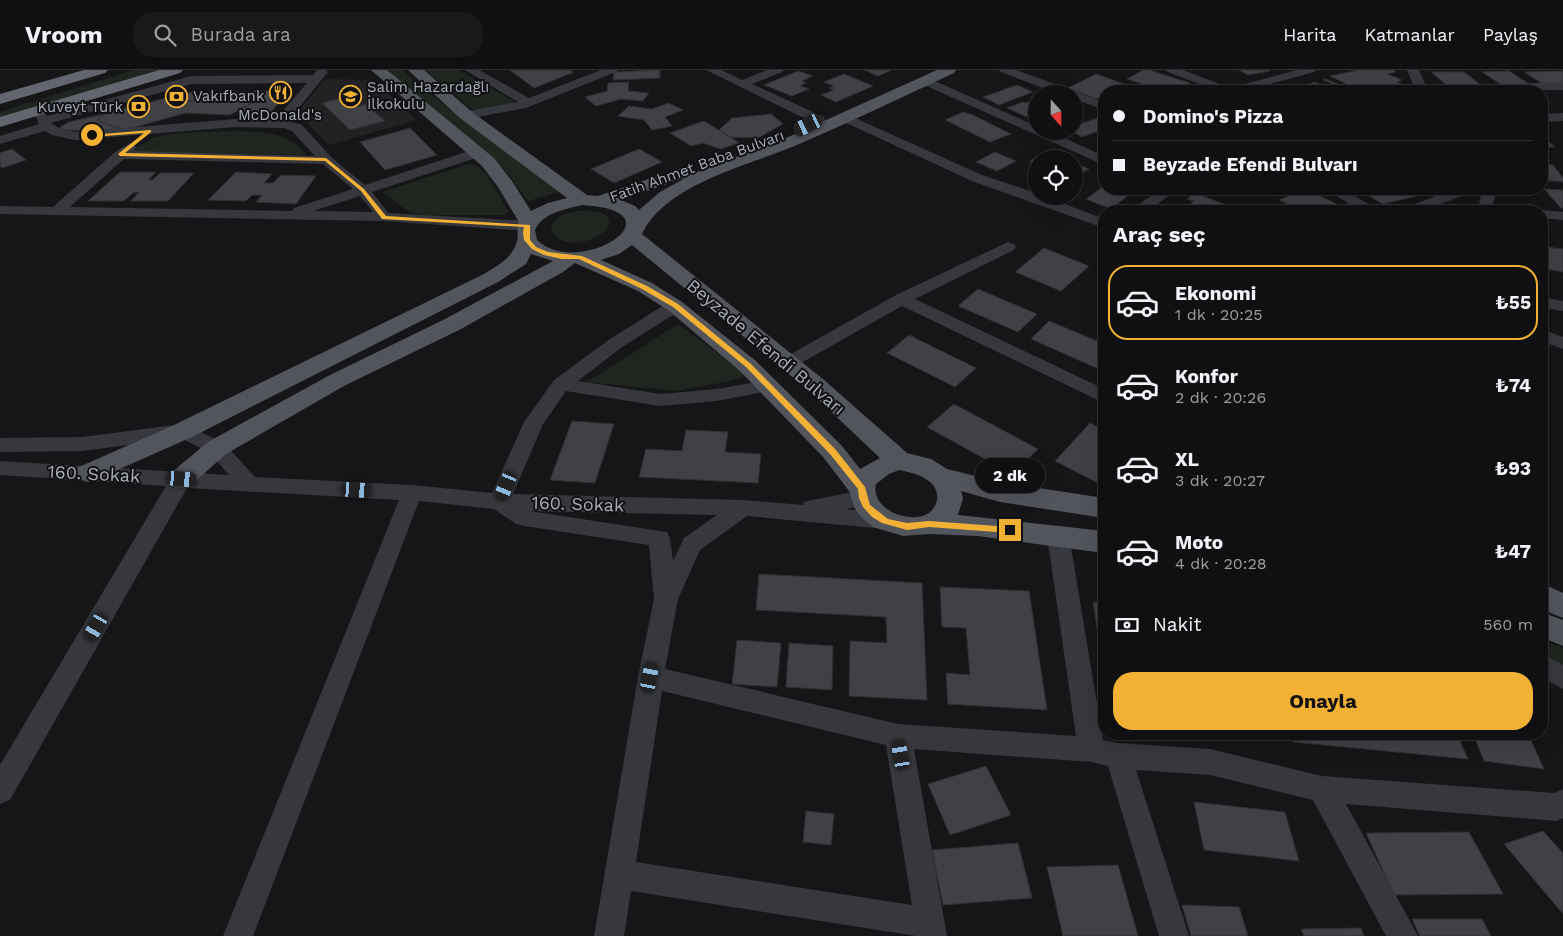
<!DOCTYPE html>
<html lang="tr">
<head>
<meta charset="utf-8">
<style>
	body { margin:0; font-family:"Work Sans",sans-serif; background:#19191b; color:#f1f3f6; height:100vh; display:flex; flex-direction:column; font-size:19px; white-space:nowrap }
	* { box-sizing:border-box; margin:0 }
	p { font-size:16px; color:#9c9d9f }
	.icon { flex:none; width:28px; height:28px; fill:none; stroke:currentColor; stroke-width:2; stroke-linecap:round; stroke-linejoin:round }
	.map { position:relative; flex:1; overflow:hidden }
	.details { position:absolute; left:1098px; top:135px; width:450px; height:535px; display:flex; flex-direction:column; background:#101012; border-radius:20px; box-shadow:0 5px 20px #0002,0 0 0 1px #303032 }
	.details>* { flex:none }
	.guide { position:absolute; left:1098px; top:15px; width:450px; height:110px; border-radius:20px; box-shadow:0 5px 20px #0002,0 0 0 1px #303032; display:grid; align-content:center; height:110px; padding:0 15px; background:#101012 }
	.needle { width:32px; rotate:159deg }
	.fabs { position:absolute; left:1028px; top:15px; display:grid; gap:10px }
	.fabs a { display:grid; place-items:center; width:55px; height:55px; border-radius:50%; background:#101012; box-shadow:0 5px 20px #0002,0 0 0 1px #303032; font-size:25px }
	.end { position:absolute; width:22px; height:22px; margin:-11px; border:6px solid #f2b134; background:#111; box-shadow:0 0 0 2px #111 }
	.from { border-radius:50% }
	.bubble { position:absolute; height:35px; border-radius:18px; background:#101012; box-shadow:0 5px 20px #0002,0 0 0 1px #303032; font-size:16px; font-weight:700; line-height:35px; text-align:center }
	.car { position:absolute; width:15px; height:30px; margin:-15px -8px; border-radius:6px; box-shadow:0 0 4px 1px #0007; background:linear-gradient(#222 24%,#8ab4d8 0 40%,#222 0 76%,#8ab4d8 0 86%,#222 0) }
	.guide b { display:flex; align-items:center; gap:18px; height:48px; font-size:19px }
	.guide b+b { border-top:1px solid #303032 }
	.guide i { width:12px; height:12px; background:#f1f3f6 }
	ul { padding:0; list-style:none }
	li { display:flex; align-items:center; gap:15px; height:75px; margin:0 10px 8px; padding:0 5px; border:2px solid transparent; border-radius:20px }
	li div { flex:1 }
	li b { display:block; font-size:19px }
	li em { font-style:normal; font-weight:700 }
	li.selected { border-color:#f2b134 }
	li>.icon { width:45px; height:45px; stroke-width:1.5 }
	h2 { padding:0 15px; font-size:22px; line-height:60px }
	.pay { display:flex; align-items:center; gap:12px; height:55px; padding:0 15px; font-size:19px }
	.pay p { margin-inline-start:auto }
	.primary-button { display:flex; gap:10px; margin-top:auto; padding:10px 15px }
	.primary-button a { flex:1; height:58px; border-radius:20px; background:#f2b134; color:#111; font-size:20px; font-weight:700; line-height:58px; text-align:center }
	header { display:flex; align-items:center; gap:30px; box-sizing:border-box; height:70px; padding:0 25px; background:#101012; border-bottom:1px solid #303032 }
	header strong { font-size:24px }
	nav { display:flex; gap:28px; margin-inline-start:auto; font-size:18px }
	.search { width:350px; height:45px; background:#19191b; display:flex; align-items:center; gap:12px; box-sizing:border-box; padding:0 18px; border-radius:20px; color:#9c9d9f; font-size:19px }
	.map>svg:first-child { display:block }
	.built { fill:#222225 }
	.green { fill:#1e261f }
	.building { fill:#404145; stroke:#303034 }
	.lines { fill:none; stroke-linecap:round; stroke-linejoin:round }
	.minor { fill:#37383d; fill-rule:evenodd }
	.major { fill:#53555c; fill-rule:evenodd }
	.highway { fill:#63666e; fill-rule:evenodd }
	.route { fill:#f2b134 }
	.labels { text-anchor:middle; stroke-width:4; stroke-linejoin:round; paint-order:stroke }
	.far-poi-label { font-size:15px; fill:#a8adb8; stroke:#111113; text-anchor:start }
	.far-street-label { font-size:15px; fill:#a8adb8; stroke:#111113 }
	.street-label { font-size:18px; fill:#a8adb8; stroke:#111113 }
</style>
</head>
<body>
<header>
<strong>Vroom</strong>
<div class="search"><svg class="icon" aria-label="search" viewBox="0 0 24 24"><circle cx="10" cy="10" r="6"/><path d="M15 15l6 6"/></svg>Burada ara</div>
<nav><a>Harita</a><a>Katmanlar</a><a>Paylaş</a></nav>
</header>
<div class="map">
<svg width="1563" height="866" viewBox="0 0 1563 866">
	<rect width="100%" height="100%" fill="#161618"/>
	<path class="built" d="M325 9 374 10 417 50 329 75 297 43Z"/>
	<path class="green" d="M133 0H164L0 49V42Z
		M386 0H402L430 24 559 122 528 131 509 105 492 87Z
		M425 0H459L519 34 493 38 472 39Z
		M236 61C263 62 289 61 307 85L130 82 154 67 181 63Z
		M472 93 485 102 508 141 504 145H424L409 142 382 122Z
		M578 141C654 139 572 198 551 160 552 147 566 143 578 141Z
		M678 254 748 306 730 311 676 321 587 312Z
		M1541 569 1563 578V599L1541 585Z"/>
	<path class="building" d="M510 0H570L574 2 534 18Z
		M660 0V8L613 10 614 2Z
		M864 0H892L878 6Z
		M1143 0H1149L1190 13 1176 21H1163L1127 9Z
		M1239 0H1268L1270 1 1248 5Z
		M1359 0H1393L1396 2 1387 4 1402 10 1397 12 1406 16 1401 17 1410 21H1361L1330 6Z
		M798 1 813 6 802 11 806 13 800 16 809 19 792 26 764 15Z
		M1509 1 1529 14 1502 15 1482 2Z
		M1563 1V13L1543 14 1524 2Z
		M1431 2H1464L1482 16H1448Z
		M844 4 873 16 836 32 821 25 834 20 829 18 834 16 824 12Z
		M1096 4 1124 14 1111 21H1104V25L1096 29 1068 18Z
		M1325 9 1357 21H1306L1298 18 1315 12 1333 19 1341 17 1323 10Z
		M629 12 628 21 649 23 643 31 621 29 596 36 585 27 607 21 608 13Z
		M1017 15 1033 22 999 35 983 27Z
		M254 21H289L270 43 238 41 264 26 262 24 253 22Z
		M194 22 201 23 197 30 168 34 170 30 166 28Z
		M253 22 262 24 264 26 230 45 185 43 129 59H121L98 51 99 47 108 43 166 28 170 30 168 34 197 30 201 23Z
		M340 28 347 35 357 37 365 34 385 51 350 60 322 33Z
		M1036 29V51L1007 38 1023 32 1026 33Z
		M669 33 683 40 665 47 672 56 652 60 644 50 618 46 629 36 652 39Z
		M963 42 973 45 1011 64 990 72 945 50Z
		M108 43 99 47 98 51 121 59 113 61 62 60 60 57 69 52Z
		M771 44 783 54 758 68 730 67 719 60 732 48Z
		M1104 46V59L1082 67 1071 61H1074V56Z
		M704 51 730 67 739 73 720 79 703 73 691 76 670 63Z
		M410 58 437 85 385 100 360 72Z
		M1541 66 1555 77H1541Z
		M12 79 26 90 2 98 0 96V83Z
		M639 79 662 92 614 113 591 99Z
		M995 82 1016 91 997 101 976 92Z
		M1048 82 1064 89H1036V94L1030 91Z
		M1074 93 1089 99 1074 108Z
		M1541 94 1553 95 1563 108V112L1541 110Z
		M120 102H156L148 110H153L160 103H194L168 131H131L139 122 133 123 124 131H88Z
		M236 102 272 104 264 113H273L281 105 316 106 296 134 256 132 262 125H252L246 131 208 130Z
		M1104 116V119L1135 120 1111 139 1086 129Z
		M1215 119H1244L1234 126Z
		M1306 119 1351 141H1301L1279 130Z
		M1357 119H1416L1425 124 1383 134Z
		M1544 119 1563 120V138H1561Z
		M1195 123 1234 138 1230 141H1170L1176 137 1183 139 1194 131 1187 129Z
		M1545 177 1563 179V202L1541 198V178Z
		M1044 178 1089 196 1061 221 1015 202Z
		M978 219 1037 244 1018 262 958 236Z
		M1049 251 1104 274V294L1099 299 1031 269Z
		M909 265 976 298 955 317 887 283Z
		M954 334 1038 379 1012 404 927 357Z
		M572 351 614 354 595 413 550 410Z
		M1090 353 1104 360V416L1055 391Z
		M686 360 728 362 725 382 761 384 758 413 639 407 646 379 682 381Z
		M759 504 922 513 927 630 849 626 850 571 887 573 886 547 756 540Z
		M940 517 1029 521 1047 640 948 634 946 603 970 605 966 558 942 557Z
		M1093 532 1104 533V577H1100Z
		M737 570 781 573 777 617 732 614Z
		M789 573 833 576 832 620 786 617Z
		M1291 664H1457L1468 689 1293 672Z
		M1473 664H1528L1544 699 1484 691Z
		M986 696 1011 745 950 765 928 714Z
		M1194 732 1285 742 1299 791 1204 780Z
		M806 741 834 744 831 775 803 772Z
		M1543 761 1563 783V844L1504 774Z
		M1469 762 1503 824 1394 825 1366 763Z
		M1018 773 1032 828 943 835 932 780Z
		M1118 795 1138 866H1063L1047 797Z
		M1182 835 1239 837 1248 866H1191Z
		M1412 849H1482L1491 866H1420Z
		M1361 858 1364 866H1304L1301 859Z"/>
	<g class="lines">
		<path class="minor" d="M317 0H326L328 2 288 51 302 55 331 87 365 115 472 80 477 79 484 83 482 86 372 122 388 143 528 151 533 153 536 156 533 159 528 161 384 151 0 144V136L53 137 115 82 130 73 137 77 133 81 315 86 292 61 284 58 235 57 75 70 52 65 45 61 0 74V66L39 54 33 40 35 37H43L47 46 191 6 313 5ZM307 13 275 50 235 49 75 62 61 59 51 53 191 14ZM124 89 323 94 353 119 294 138 292 141 70 137ZM360 126 373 142 313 141Z
			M465 0H479L529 28 601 0H618L616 2 526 38 466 49 460 45 462 42 518 32Z
			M706 0H721L742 10 767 0H784L782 2 752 14 824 47 825 50 824 53H814Z
			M999 0H1016L1104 32V40L1074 29V24H1058L1001 2Z
			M1166 0H1183L1230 18 1297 0H1316L1314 2 1244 21H1218L1168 2Z
			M1407 0H1419L1426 16 1563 12V20L1416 21Z
			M926 7 1036 56V61H1049L1104 86V95L922 14 920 11 922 8Z
			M1563 43V51L1541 52V44Z
			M846 44 982 105 1036 123V126H1044L1104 149V158L972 111 842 51 840 48 842 45Z
			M1162 119H1178L1148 141H1131L1133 138Z
			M1325 119H1342L1376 138 1378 141H1361Z
			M1455 119H1474L1472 122 1422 141H1402L1404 138Z
			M1483 119H1497L1491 141H1477Z
			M1541 140 1563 142V150L1541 148V141H1535Z
			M1008 172 1014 174 1016 177 1014 180 915 229 1104 319V333L902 236 794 297 788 299 782 297 779 293 782 289 896 225Z
			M1541 227 1563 231V241L1541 237Z
			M675 231 681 232 683 236 681 240 622 277 578 311 660 324 717 319 768 310 775 312 777 316 775 320 717 331 660 336 566 321 543 354 513 424 743 430 803 435 804 432 812 430 863 420 870 422 874 428 870 434 846 439 893 445 896 451 893 457 885 459 747 446 700 480 678 529 665 599 898 654 1076 666 1047 465 1050 459 1058 457 1066 459 1069 465 1103 670 1118 673 1210 679 1322 706 1554 723 1563 719V748L1557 751 1346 734 1418 866H1386L1313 730 1210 705 1136 700 1189 866H1159L1108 696 1091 692 914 679 947 866H916L631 821 624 866H594L638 607 654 529 649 475 524 456 516 454 494 439 419 431 253 866H223L399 430 187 418 10 730 0 734V695L166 416 0 405V391L229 405 210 383 181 368 82 381 0 382V368L82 367 183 354 224 373 255 407 412 415 492 423 524 352 554 310 610 269 669 232ZM529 441 717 445 684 468 673 491 670 468 667 462ZM662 621 886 675 912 835 636 792Z
			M1541 259 1563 267V279L1541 271Z
			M1541 583 1563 595V619L1541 607Z"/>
		<path class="major" d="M371 0H387L494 88 512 111 531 141 548 133 567 128 460 48 408 0H424L472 42 587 125 598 126 685 97 691 98 694 102 692 104 784 69 937 0H956L954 3C902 27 850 52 797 75 750 95 665 114 642 164L823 309 907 383 931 389 947 399 1000 412 1104 428V448L1000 432 961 421 963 428 958 445 1104 461V483L978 466 929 464 903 466 873 457 863 449 855 439 849 421 824 388 740 301 668 240 638 221 575 193 563 202 461 259 344 316 226 384 190 416 181 418 172 416 168 409 172 402 208 372 328 306 445 249 553 191 531 184 526 194 498 212 192 367 97 409 88 412 79 409 75 403 79 397 174 355 484 204C498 195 512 189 517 171 519 165 516 161 519 152L498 117 482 96ZM687 107 660 122 639 140 635 136 621 130ZM582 135C686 141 579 210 537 170L535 160C542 143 566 139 582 135ZM632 175 807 319 880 388 860 399 842 376 756 291 682 232 652 213 601 190 619 184ZM899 400C914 403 940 409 937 430 936 435 933 440 929 443 911 455 870 440 876 414L889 404Z
			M1541 513 1563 523V548L1541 539Z
			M1541 542 1563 550V576L1541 567Z"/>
		<path class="highway" d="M84 0H108L105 3 0 34V24Z
			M159 0H183L180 3 0 57V47Z"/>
	</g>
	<path class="route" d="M151 60V62L125 83 326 88 364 119 386 146 530 155V170L536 177 548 182 582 186 647 216 678 234 751 294 836 380 865 417 870 435 888 449 907 453 929 451 1010 457 1014 460 1010 463 929 457 907 460 882 453 872 447 863 437 859 428 858 419 830 384 746 297 673 237 642 219 579 189H562L544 185 532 179 524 170 523 162 524 157 382 149 361 121 325 91 120 86 118 84 144 63 92 67 90 65Z"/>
	<defs>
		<symbol id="restaurant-ring" viewBox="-11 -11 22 22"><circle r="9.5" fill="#111113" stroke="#f2b134" stroke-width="1.5"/><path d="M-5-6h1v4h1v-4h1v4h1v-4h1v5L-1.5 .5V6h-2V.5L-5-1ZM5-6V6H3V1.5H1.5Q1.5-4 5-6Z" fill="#f2b134"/></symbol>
		<symbol id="bank-ring" viewBox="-11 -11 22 22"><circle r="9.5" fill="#111113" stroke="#f2b134" stroke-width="1.5"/><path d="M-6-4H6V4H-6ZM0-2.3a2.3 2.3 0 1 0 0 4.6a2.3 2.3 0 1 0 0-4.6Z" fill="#f2b134"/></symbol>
		<symbol id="school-ring" viewBox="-11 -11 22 22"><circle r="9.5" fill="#111113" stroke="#f2b134" stroke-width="1.5"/><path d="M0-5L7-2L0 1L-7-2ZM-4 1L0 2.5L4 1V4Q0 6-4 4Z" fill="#f2b134"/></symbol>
	</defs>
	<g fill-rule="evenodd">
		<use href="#restaurant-ring" x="268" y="10" width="25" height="25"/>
		<use href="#bank-ring" x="164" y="14" width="25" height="25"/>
		<use href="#school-ring" x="338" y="14" width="25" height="25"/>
		<use href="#bank-ring" x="126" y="24" width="25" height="25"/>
	</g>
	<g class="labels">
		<g class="far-poi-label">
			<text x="367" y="22">Salim Hazardağlı<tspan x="367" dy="17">İlkokulu</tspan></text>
			<text x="193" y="31">Vakıfbank</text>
			<text x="123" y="42" text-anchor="end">Kuveyt Türk</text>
			<text x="280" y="50" text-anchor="middle">McDonald's</text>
		</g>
		<g class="far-street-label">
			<text transform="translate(697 96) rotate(-20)" y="5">Fatih Ahmet Baba Bulvarı</text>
		</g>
		<g class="street-label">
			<text transform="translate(766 277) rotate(40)" y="6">Beyzade Efendi Bulvarı</text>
			<text transform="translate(94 404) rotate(3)" y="6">160. Sokak</text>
			<text transform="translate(578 434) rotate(2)" y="6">160. Sokak</text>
		</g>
	</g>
</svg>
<div class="fabs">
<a><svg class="needle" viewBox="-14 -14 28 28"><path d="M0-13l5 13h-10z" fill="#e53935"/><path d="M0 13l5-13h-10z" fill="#9c9d9f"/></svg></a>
<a><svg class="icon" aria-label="locate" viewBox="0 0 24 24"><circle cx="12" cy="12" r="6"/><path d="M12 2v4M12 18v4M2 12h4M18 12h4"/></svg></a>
</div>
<i class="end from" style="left:92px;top:65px"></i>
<i class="end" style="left:1010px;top:460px"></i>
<div class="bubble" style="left:975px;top:388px;width:70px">2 dk</div>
<i class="car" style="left:808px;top:55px;rotate:244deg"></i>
<i class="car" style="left:182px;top:409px;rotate:95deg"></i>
<i class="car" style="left:506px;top:416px;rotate:203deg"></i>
<i class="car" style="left:357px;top:420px;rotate:93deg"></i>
<i class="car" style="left:96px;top:557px;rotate:210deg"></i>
<i class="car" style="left:650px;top:607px;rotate:11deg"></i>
<i class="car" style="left:901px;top:685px;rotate:350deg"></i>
<div class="guide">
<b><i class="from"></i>Domino's Pizza</b>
<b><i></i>Beyzade Efendi Bulvarı</b>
</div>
<section class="details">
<h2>Araç seç</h2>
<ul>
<li class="selected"><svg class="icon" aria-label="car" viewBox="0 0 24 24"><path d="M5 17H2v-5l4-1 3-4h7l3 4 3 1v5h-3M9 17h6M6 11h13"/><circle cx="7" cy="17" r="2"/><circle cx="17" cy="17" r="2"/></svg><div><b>Ekonomi</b><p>1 dk · 20:25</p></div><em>₺55</em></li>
<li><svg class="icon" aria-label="car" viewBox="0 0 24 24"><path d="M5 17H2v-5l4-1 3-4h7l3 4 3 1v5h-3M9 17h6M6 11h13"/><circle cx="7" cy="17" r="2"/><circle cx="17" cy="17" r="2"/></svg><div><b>Konfor</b><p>2 dk · 20:26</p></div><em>₺74</em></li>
<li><svg class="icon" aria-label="car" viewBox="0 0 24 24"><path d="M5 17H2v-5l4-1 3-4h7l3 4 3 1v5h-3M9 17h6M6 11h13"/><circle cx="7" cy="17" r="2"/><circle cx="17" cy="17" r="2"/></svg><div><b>XL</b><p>3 dk · 20:27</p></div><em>₺93</em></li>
<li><svg class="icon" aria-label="car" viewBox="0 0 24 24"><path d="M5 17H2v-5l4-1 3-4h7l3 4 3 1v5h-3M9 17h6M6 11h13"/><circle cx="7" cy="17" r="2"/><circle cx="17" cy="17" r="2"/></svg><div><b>Moto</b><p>4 dk · 20:28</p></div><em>₺47</em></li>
</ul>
<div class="pay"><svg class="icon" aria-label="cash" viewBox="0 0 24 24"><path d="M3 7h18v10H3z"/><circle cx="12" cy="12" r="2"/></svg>Nakit<p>560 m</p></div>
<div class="primary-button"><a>Onayla</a></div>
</section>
</div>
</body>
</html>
